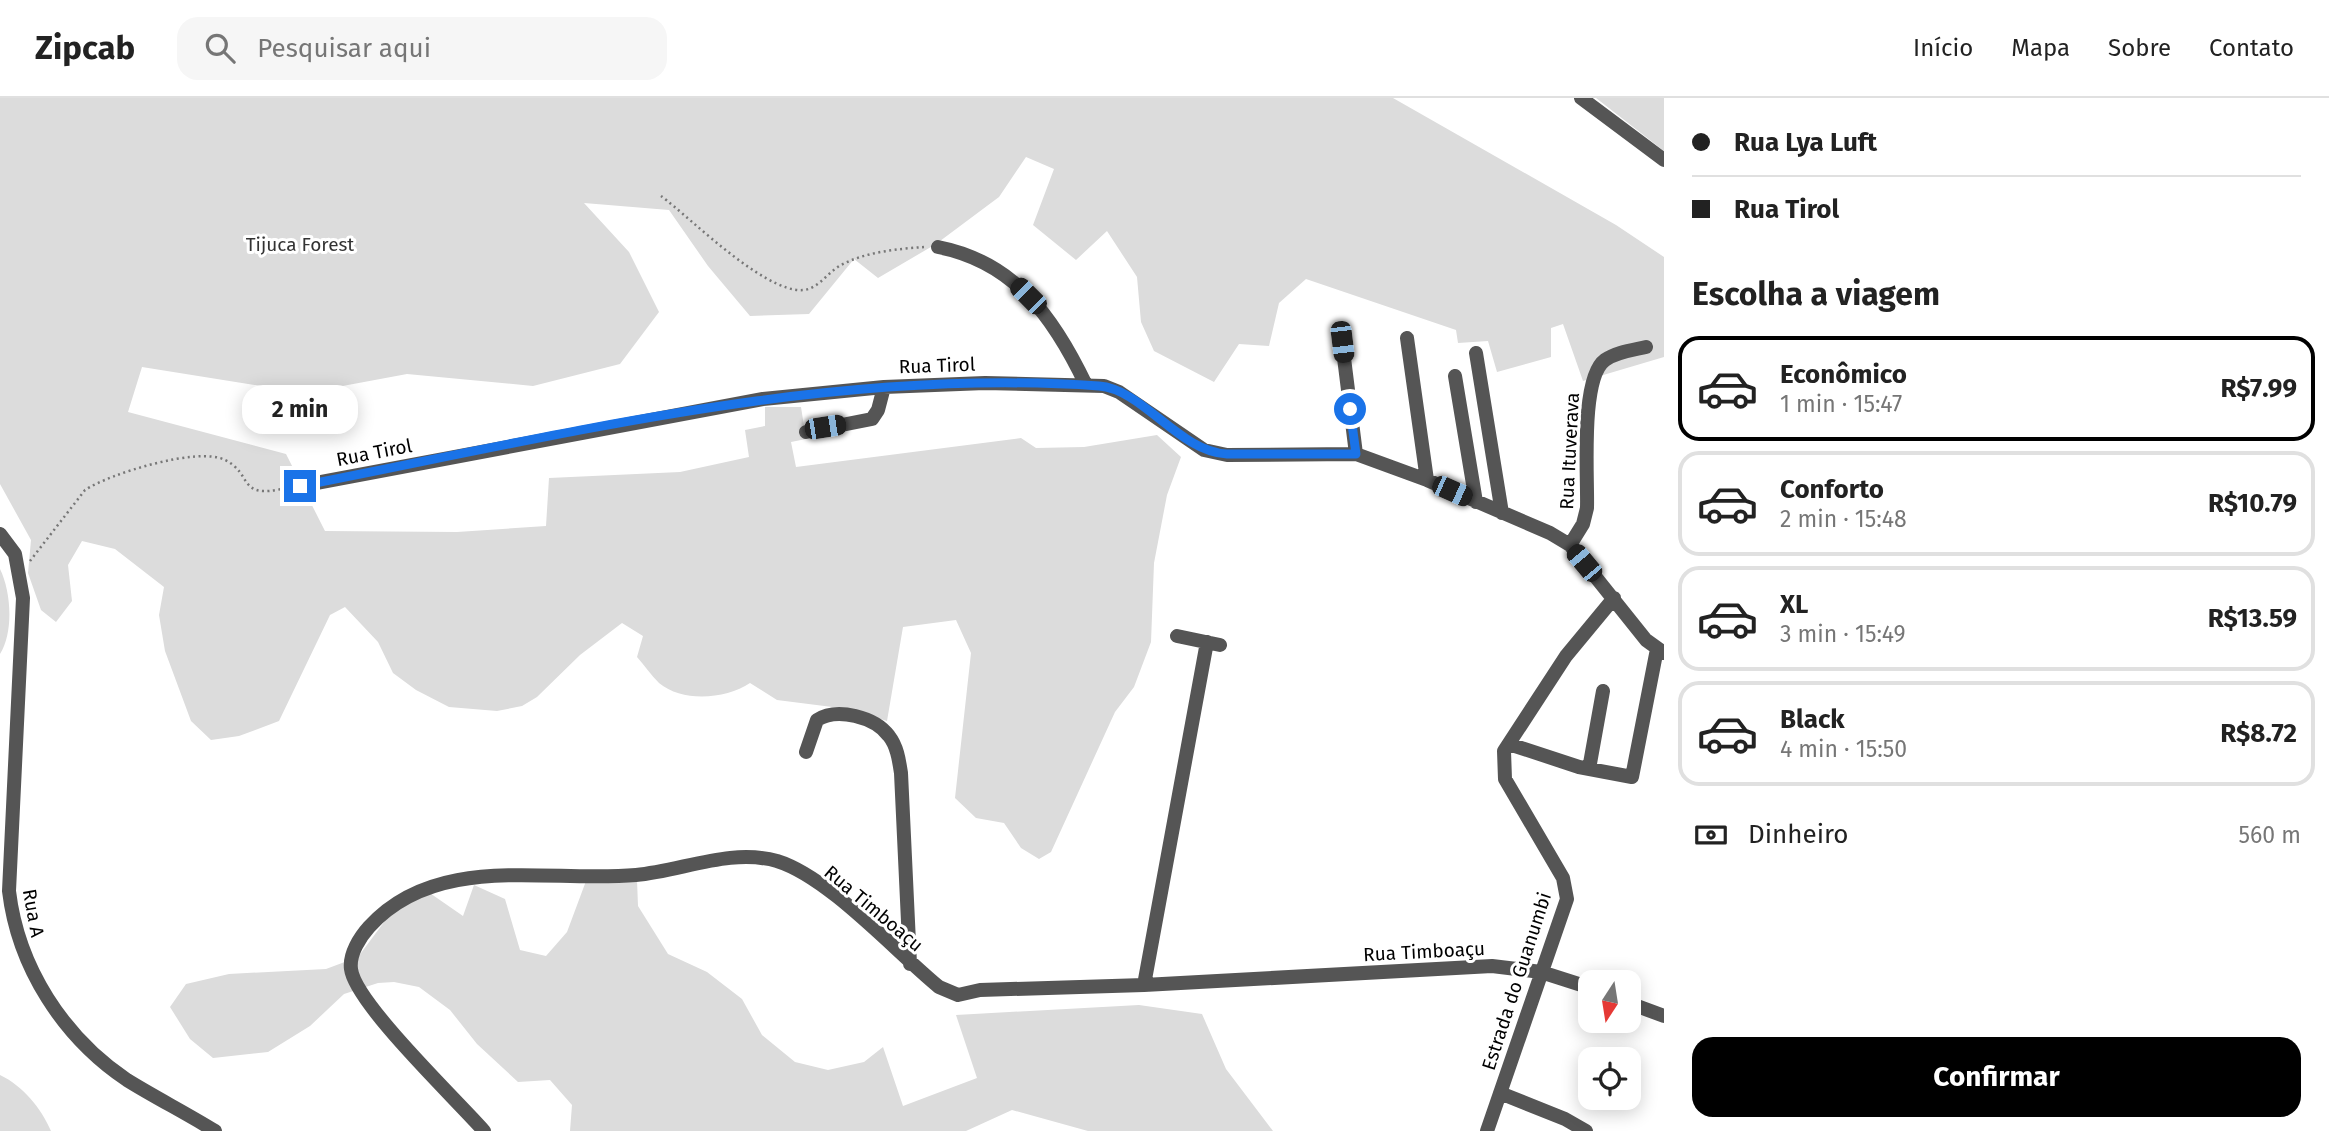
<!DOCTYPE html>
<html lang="pt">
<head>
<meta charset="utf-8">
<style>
	body { margin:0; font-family:"Fira Sans",sans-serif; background:#f6f6f6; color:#222; height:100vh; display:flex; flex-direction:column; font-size:26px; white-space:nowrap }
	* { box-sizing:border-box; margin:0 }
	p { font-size:23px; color:#767676 }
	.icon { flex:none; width:38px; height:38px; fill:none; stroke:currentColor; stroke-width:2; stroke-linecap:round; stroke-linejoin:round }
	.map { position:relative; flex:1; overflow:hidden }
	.sheet { display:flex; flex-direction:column; background:#fff; width:665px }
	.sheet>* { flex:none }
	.banner { display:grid; align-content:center; height:154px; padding:0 28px; background:#fff }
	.needle { width:46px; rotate:192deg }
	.fabs { position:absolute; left:1578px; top:872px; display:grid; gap:14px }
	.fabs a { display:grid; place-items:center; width:63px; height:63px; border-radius:14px; background:#fff; box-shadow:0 4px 18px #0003; font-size:35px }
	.end { position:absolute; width:32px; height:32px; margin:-16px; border:9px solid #1a73e8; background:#fff; box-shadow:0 0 0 4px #fff }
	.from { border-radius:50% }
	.bubble { position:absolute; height:49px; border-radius:21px; background:#fff; box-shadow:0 4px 18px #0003; font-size:23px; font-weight:700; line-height:49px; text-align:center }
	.car { position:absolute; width:21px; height:42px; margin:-21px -10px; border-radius:9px; box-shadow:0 0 5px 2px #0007; background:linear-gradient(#222 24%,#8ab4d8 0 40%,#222 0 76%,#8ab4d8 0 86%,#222 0) }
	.banner b { display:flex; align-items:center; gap:24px; height:66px; font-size:26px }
	.banner b+b { border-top:2px solid #e0e0e0 }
	.banner i { width:18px; height:18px; background:#222 }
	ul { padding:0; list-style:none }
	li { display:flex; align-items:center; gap:21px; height:105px; margin:0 14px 10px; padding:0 14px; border:4px solid #e0e0e0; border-radius:21px }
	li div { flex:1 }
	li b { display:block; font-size:26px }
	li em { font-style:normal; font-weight:700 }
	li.selected { border-color:#000 }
	li>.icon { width:63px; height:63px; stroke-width:1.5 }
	h2 { padding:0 28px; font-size:32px; line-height:84px }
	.pay { display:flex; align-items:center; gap:18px; height:77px; padding:0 28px; font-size:26px }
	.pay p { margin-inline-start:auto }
	.button { display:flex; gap:14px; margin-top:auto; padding:14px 28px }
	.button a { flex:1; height:80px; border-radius:21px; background:#000; color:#fff; font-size:28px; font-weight:700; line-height:80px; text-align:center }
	header { display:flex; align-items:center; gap:42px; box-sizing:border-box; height:98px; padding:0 35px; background:#fff; border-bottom:2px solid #e0e0e0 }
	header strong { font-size:33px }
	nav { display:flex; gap:38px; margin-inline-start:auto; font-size:24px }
	.search { width:490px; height:63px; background:#f6f6f6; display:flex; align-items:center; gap:18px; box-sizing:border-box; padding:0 24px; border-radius:21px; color:#767676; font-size:26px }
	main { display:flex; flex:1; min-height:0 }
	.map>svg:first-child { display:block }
	.green { fill:#dcdcdc }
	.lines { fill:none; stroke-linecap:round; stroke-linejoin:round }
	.path { stroke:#777; stroke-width:2.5; stroke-dasharray:2 3.5; stroke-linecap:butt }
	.street { stroke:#555; stroke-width:14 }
	.route { stroke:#1a73e8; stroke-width:9 }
	.labels { text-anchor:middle; stroke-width:6; stroke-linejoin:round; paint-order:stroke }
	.park-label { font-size:19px; fill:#333; stroke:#fff }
	.street-label { font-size:19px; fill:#000; stroke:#fff }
</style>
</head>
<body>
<header>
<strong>Zipcab</strong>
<div class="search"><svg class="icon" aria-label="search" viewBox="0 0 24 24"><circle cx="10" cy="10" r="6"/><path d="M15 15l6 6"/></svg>Pesquisar aqui</div>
<nav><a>Início</a><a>Mapa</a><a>Sobre</a><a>Contato</a></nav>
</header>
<main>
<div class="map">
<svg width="1664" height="1033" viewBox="0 0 1664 1033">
	<rect width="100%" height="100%" fill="#fff"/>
	<path class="green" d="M0 0H1393L1616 127 1664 159V259L1583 283 1563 226 1551 230V259L1497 274 1488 243 1458 245 1456 232 1306 181 1279 205 1269 248 1239 246 1214 284 1154 253 1141 224 1137 179 1107 133 1076 162 1033 127 1054 71 1026 59 999 99 936 146 878 180 854 161 809 216 750 218 708 168 669 112 584 105 629 154 659 214 620 266 533 288 407 276 305 295 142 269 128 314 286 356 325 433 457 434 546 428 549 380 680 374 749 359 745 332 765 328V309H801L806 341 791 344 796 369 1021 340 1036 350 1084 349 1157 337 1181 359 1167 397 1154 465 1151 544 1134 589 1115 614 1051 754 1039 761 1021 750 1004 725 976 720 955 700 971 555 956 522 903 529 887 623 848 611 777 602 750 585C726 601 683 605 659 585 651 577 644 567 637 559L643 538 622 525 580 557 537 599 522 608 497 613 449 609 416 592 393 575 378 544 345 509 330 517 279 623 239 638 211 642 191 623 165 553 159 517 164 489 115 451 82 443 68 467 72 503 56 524 41 512 28 475 31 442 0 386Z
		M1596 0H1664V53Z
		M0 471C11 493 14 534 0 556Z
		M637 782 638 808 668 856 707 874 742 901 762 937 795 964 828 972 864 964 883 949 903 1008 977 980 956 917 1139 907 1202 916 1226 971 1273 1033H1088L1012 1012 966 1033H570L572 1007 550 982 518 984 477 946 450 912 419 889 394 884 378 885 344 896 310 928 268 954 213 960 190 941 170 909 186 886 229 876 326 871 358 859 402 800 424 791 463 818 474 787 505 801 520 852 546 858 567 834 586 783Z
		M0 977C23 988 41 1010 51 1033H0Z"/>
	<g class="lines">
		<path class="path" d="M661 98C690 119 776 207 811 190 822 185 830 173 841 167 865 154 897 151 924 149
			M30 463 85 392C109 376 198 348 225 362 254 376 236 402 286 390"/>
		<path class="street" d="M1581 0 1664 62
			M938 149C1015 164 1054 220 1086 287
			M1407 240 1427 382
			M1342 244 1356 356
			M1476 255 1502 415
			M1455 278 1476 404
			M806 334 872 321 878 312 884 289
			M300 388 763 301 884 289 985 285 1104 288 1119 294 1204 352 1227 357 1356 356 1427 382 1550 435 1570 447 1646 542 1664 555
			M0 436 15 456 23 500 9 793C18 869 63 939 127 982 156 1000 186 1015 215 1033
			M1570 447 1583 426 1587 410C1588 379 1580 280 1605 262 1616 254 1633 252 1646 249
			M1177 538 1220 547
			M1509 646 1579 669 1632 679 1657 551
			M806 654 817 622C837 609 875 619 889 638 897 648 899 662 901 675L910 866
			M1589 671 1603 593
			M1144 887 1207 544
			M1629 905 1664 918
			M1500 995 1565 1021 1586 1033
			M484 1033C457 1002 355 905 351 871 349 856 360 839 369 829 437 754 547 785 636 777 682 773 730 750 777 763 829 779 895 853 939 889L958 897 980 892 1144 887 1492 868 1541 874 1591 890
			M1487 1033 1567 801 1563 780 1505 681 1504 653 1566 558 1614 500"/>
	</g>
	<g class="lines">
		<path class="route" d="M300 388C562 337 829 269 1099 288 1143 291 1179 354 1227 356H1356L1350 311"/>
	</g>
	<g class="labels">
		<g class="park-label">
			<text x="300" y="153">Tijuca Forest</text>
		</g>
		<g class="street-label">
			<text transform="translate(937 267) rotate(-2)" y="7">Rua Tirol</text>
			<text transform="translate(1569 353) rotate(-87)" y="7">Rua Ituverava</text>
			<text transform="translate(374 354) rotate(-11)" y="7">Rua Tirol</text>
			<text transform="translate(874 810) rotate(40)" y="7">Rua Timboaçu</text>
			<text transform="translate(34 815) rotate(80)" y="7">Rua A</text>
			<text transform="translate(1424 853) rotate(-3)" y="7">Rua Timboaçu</text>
			<text transform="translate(1516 883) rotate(-72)" y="7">Estrada do Guanumbi</text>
		</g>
	</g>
</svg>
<div class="fabs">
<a><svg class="needle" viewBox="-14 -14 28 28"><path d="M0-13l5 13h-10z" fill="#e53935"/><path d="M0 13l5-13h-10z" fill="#767676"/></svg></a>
<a><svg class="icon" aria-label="locate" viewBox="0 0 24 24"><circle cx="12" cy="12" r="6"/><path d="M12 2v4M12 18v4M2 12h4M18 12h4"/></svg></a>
</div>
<i class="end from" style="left:1350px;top:311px"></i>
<i class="end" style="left:300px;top:388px"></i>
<div class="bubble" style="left:242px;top:287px;width:116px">2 min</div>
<i class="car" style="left:1028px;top:198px;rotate:315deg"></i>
<i class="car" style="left:1342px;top:244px;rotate:173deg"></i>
<i class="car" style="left:825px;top:329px;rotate:81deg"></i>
<i class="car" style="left:1452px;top:393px;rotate:114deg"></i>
<i class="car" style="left:1584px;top:465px;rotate:320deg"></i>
</div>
<section class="sheet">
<div class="banner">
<b><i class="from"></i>Rua Lya Luft</b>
<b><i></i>Rua Tirol</b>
</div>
<h2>Escolha a viagem</h2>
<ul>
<li class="selected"><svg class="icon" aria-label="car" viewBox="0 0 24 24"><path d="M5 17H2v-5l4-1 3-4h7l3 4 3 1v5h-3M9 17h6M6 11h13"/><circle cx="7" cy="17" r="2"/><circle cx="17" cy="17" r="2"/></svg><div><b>Econômico</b><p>1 min · 15:47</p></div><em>R$7.99</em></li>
<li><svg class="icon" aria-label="car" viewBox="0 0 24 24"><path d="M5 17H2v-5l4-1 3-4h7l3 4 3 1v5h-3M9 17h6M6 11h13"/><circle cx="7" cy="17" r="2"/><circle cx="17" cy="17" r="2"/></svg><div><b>Conforto</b><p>2 min · 15:48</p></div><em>R$10.79</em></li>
<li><svg class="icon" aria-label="car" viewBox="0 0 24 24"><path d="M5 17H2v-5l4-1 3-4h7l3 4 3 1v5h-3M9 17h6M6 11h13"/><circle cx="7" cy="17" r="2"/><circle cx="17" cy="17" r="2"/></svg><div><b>XL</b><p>3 min · 15:49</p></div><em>R$13.59</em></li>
<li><svg class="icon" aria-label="car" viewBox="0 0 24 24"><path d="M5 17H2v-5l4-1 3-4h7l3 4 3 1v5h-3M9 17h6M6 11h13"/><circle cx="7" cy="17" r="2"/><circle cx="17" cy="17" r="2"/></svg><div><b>Black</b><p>4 min · 15:50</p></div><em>R$8.72</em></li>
</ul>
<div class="pay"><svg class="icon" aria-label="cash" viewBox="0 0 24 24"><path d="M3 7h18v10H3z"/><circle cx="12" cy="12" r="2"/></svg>Dinheiro<p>560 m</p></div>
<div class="button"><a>Confirmar</a></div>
</section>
</main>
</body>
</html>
